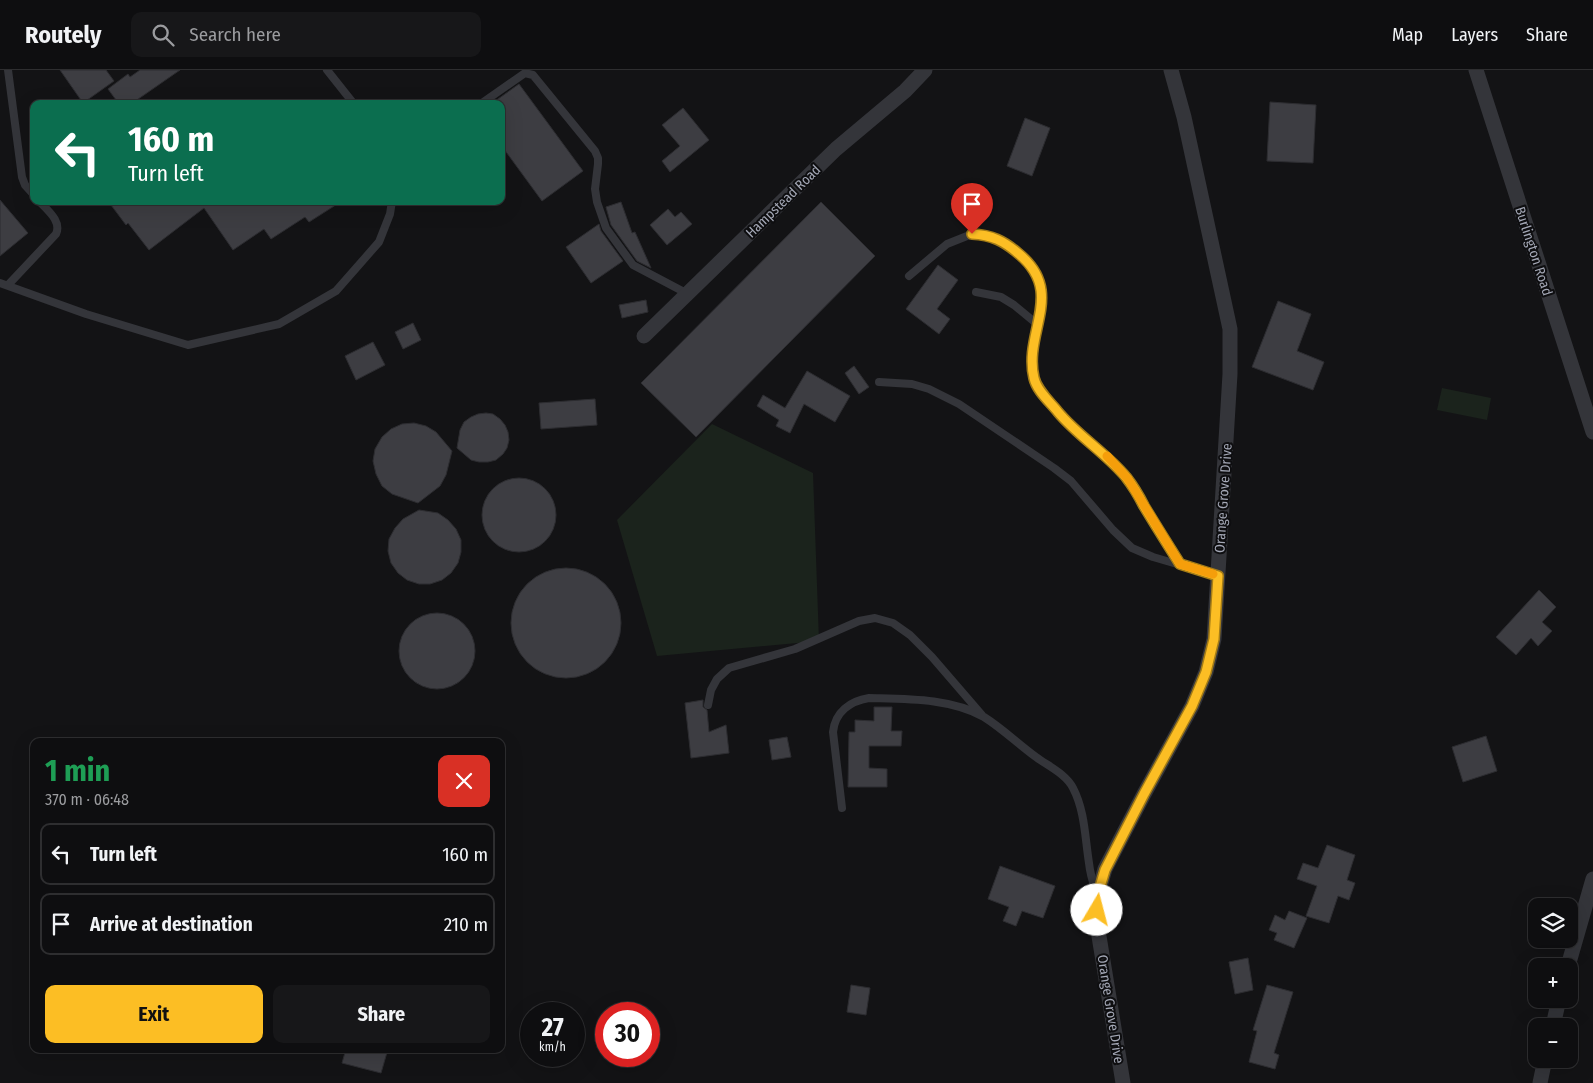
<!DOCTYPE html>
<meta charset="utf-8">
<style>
body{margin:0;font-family:"Fira Sans Condensed",sans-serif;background:#171719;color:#f1f3f6;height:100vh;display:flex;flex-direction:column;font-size:19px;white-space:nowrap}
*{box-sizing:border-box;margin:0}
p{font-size:16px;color:#9b9c9f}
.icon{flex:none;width:28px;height:28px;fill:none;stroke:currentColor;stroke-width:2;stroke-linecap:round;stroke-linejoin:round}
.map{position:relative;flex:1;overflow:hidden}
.sheet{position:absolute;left:30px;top:668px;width:475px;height:315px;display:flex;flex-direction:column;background:#0e0e10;border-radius:10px;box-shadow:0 5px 20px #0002,0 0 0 1px #2e2e30}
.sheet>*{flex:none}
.top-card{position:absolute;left:30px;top:30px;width:475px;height:105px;border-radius:10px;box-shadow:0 5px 20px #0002,0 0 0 1px #2e2e30;background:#0b6e4f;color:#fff;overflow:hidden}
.tools{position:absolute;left:1528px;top:828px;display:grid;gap:10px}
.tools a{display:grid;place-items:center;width:50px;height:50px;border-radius:10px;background:#0e0e10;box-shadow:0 5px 20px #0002,0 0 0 1px #2e2e30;font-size:25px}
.speed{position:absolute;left:520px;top:932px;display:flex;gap:10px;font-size:25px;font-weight:700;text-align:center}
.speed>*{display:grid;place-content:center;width:65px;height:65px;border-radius:50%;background:#0e0e10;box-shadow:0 5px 20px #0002,0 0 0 1px #2e2e30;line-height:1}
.speed small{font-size:12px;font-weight:400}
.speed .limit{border:8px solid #d22;background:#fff;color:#111}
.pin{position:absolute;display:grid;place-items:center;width:42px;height:42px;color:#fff;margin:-51px -21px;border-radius:50% 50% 50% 0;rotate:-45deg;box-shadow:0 0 5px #0007}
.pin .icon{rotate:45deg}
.me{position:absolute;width:55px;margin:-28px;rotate:8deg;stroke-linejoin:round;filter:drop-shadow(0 0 4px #0008)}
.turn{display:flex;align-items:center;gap:18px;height:105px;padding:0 15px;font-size:22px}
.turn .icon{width:65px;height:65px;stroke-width:2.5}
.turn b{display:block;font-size:35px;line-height:42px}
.round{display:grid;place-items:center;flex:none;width:52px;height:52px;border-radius:10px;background:#171719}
.overview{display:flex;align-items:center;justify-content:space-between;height:85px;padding:0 15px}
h1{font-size:30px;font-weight:700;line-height:38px;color:#1e9e55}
.cta{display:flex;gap:10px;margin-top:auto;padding:10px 15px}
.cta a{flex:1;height:58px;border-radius:10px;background:#fcbe24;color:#111;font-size:20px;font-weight:700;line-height:58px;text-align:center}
.cta a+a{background:#171719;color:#f1f3f6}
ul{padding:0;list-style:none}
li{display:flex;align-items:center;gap:15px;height:62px;margin:0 10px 8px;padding:0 5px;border:2px solid #2e2e30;border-radius:10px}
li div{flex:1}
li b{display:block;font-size:19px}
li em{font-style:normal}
header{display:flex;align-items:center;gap:30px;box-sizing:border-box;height:70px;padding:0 25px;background:#0e0e10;border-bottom:1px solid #2e2e30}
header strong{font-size:24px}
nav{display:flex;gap:28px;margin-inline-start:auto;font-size:18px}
.search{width:350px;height:45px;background:#171719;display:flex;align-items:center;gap:12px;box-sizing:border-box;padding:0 18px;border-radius:10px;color:#9b9c9f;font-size:19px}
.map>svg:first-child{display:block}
.green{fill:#1b231c}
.building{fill:#3d3d42;stroke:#2d2d31}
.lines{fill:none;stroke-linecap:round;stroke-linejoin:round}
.service{stroke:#34353a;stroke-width:8}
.minor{stroke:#34353a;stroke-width:15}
.route-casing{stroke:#a47c17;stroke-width:12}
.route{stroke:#fcbe24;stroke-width:9}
.slow{stroke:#f59e0b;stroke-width:9}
.labels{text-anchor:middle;stroke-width:4;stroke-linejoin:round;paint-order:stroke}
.street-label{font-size:14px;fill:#a4a8b6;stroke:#0e0e10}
</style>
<header>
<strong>Routely</strong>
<div class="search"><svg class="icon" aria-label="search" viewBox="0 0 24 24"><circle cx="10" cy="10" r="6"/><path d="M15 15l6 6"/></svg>Search here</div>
<nav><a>Map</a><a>Layers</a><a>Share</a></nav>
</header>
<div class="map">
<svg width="1593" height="1013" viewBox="0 0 1593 1013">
<rect width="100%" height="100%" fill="#131315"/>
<path class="green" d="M 1442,318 L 1491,328 L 1487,350 L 1437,340 Z
M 712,354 L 813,403 L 819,571 L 657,586 L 617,450 Z"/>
<path class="building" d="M 60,0 L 106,0 L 114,11 L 83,33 Z
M 140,0 L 180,0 L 131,34 L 119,34 L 108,19 L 128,4 L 130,7 Z
M 519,14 L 583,101 L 542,131 L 501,75 L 501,34 L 491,34 Z
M 1270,32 L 1316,35 L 1313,93 L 1267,91 Z
M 683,38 L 709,70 L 670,102 L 662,91 L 680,76 L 662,55 Z
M 1025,48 L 1050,58 L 1032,106 L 1007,96 Z
M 0,130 L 28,163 L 0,186 Z
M 108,131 L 342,131 L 309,152 L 305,147 L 271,169 L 264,159 L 233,180 L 204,138 L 149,180 L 128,153 L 126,155 Z
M 621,132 L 632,163 L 635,162 L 651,198 L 637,191 L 611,155 L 606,137 Z
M 821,132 L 875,186 L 696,367 L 641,313 Z
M 668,139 L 675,147 L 681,142 L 692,154 L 667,175 L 650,155 Z
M 599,154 L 601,161 L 623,191 L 591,213 L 566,177 Z
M 938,195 L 958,210 L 937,239 L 950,249 L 939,264 L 906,239 Z
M 646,230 L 648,242 L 622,248 L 619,235 Z
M 1278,231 L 1311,244 L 1297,281 L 1324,292 L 1313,320 L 1252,297 Z
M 413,253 L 421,270 L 403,279 L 395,262 Z
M 373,272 L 385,295 L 356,310 L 345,286 Z
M 854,296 L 869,317 L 859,324 L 845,303 Z
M 807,301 L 850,326 L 835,352 L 804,334 L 790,363 L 776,356 L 779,350 L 757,336 L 763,325 L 785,338 Z
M 595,329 L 597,355 L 541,359 L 539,333 Z
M 486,343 L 493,344 L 500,349 L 505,355 L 508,362 L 509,370 L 507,378 L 503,384 L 496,390 L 488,392 L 479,392 L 471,390 L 457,378 L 460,360 L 464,352 L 471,347 L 478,344 Z
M 414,353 L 426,356 L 436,362 L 452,381 L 446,405 L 440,416 L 418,433 L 392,424 L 382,416 L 376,404 L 373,391 L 375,379 L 382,367 L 391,359 L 402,354 Z
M482 445a37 37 0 1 1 74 0a37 37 0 1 1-74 0Z
M 419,440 L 438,443 L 448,450 L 456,459 L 461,470 L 461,482 L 458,493 L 451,503 L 442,510 L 430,514 L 419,514 L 407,510 L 398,503 L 391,493 L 388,481 L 389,469 L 395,458 L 403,449 Z
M511 553a55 55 0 1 1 110 0a55 55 0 1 1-110 0Z
M 1539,520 L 1556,537 L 1542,552 L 1552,561 L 1538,576 L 1531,568 L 1516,585 L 1496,567 Z
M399 581a38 38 0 1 1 76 0a38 38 0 1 1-76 0Z
M 703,630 L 703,637 L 707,640 L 709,662 L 726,655 L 729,683 L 691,688 L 685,633 Z
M 874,637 L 892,637 L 891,661 L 902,661 L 901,676 L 869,676 L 869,698 L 887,699 L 887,717 L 848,717 L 849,662 L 855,662 L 855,650 L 874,651 Z
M 1486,666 L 1497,701 L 1463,712 L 1452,677 Z
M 787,667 L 791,687 L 772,690 L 769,670 Z
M 1327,775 L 1355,785 L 1347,810 L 1355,813 L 1349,830 L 1338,826 L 1329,853 L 1306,846 L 1317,816 L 1297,809 L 1303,793 L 1318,798 Z
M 1000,796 L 1055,816 L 1043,848 L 1022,841 L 1016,856 L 1003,851 L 1009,837 L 988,829 Z
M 1289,841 L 1307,848 L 1294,878 L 1274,870 L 1277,863 L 1269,860 L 1275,845 L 1285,850 Z
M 1248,888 L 1253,920 L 1235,924 L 1229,892 Z
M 851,915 L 870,918 L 866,945 L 847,942 Z
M 1267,915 L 1293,922 L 1274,983 L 1279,985 L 1275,999 L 1249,992 L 1257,961 L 1253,960 Z
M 346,979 L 388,979 L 381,1003 L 342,993 Z"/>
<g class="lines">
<path class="service" d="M 8,0 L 22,107 L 25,115 L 34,125
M 327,0 L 354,34
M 482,33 L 525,3 L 533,5 L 595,81 L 598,88 L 598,94 L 595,119 L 597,132 L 606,158 L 633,195 L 688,224
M 909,206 L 947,174 L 972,164 L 987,165 L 1009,175 L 1028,191 L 1038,207 L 1043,228 L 1036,263 L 1033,294 L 1034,309 L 1039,319 L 1063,347 L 1110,389 L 1128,409 L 1179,494
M 0,213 L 86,244 L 188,275 L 279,254 L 336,221 L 379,172 L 390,144 L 392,131
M 8,215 L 56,164 C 62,151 47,140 39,131
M 976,222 L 1001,227 L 1014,235 L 1037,254
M 879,312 L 912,314 L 929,319 L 959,334 L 1054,398 L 1071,411 L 1113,460 L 1132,478 L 1153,487 L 1218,506
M 708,635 L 711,620 L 717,609 L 729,598 L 795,579 L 859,551 L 875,548 L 893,553 L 910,565 L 932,587 L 982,645
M 842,738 L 833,662 C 835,642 850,631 869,628 C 906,629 951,628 984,647 C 1003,659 1018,674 1036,687 C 1048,696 1066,704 1073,718 C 1085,741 1085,768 1089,793 C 1090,803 1093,813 1096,822"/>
<path class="minor" d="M 1476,0 L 1593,362
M 644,266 L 836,79 L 905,21 L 925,0
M 1568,896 L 1593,809
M 1553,956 L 1559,929
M 1123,1013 L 1097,854 L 1097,827 L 1105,799 L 1144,724 L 1192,636 L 1206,602 L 1214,569 L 1230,304 L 1230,259 L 1184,47 L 1171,0
M 1540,1013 L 1545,989"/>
</g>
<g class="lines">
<g class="route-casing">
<path id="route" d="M 972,164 C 992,165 1004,171 1019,184 C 1066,223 1023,262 1034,308 C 1037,321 1050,332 1058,342 C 1078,366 1106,383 1126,407 C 1133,416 1139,426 1144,436 C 1156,456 1168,475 1180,494 L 1218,506 L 1214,569 L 1206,602 L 1192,636 L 1144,724 L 1105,800 L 1097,827 L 1097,840"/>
</g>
<use href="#route" class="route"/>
<path class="slow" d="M 1107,386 L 1128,409 L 1180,494 L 1213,504"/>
</g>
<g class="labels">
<g class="street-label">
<text transform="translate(783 131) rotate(-44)" y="5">Hampstead Road</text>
<text transform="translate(1534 181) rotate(72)" y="5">Burlington Road</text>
<text transform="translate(1223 428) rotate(-86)" y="5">Orange Grove Drive</text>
<text transform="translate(1111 939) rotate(81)" y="5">Orange Grove Drive</text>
</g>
</g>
</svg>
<div class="tools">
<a><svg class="icon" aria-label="layers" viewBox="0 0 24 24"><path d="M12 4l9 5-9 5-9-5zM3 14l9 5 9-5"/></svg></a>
<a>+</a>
<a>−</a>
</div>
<div class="speed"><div>27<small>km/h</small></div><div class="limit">30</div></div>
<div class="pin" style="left:972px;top:164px;background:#d93025"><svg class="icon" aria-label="arrive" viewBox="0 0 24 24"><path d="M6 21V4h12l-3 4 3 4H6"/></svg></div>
<svg class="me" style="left:1097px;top:840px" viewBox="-20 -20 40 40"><circle r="19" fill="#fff"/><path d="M0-13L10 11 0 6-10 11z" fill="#fcbe24"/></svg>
<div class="top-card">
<div class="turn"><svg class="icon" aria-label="left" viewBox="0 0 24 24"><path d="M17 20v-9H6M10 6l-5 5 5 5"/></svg><div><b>160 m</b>Turn left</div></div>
</div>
<section class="sheet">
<div class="overview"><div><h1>1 min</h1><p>370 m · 06:48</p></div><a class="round" style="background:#d93025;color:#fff"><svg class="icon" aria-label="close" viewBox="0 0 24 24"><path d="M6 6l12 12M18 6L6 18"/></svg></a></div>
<ul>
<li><svg class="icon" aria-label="left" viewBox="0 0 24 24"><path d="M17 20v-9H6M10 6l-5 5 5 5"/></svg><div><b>Turn left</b></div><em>160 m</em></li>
<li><svg class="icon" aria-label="arrive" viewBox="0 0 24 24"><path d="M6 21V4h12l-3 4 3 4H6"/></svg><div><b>Arrive at destination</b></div><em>210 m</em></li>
</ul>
<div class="cta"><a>Exit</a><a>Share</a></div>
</section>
</div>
